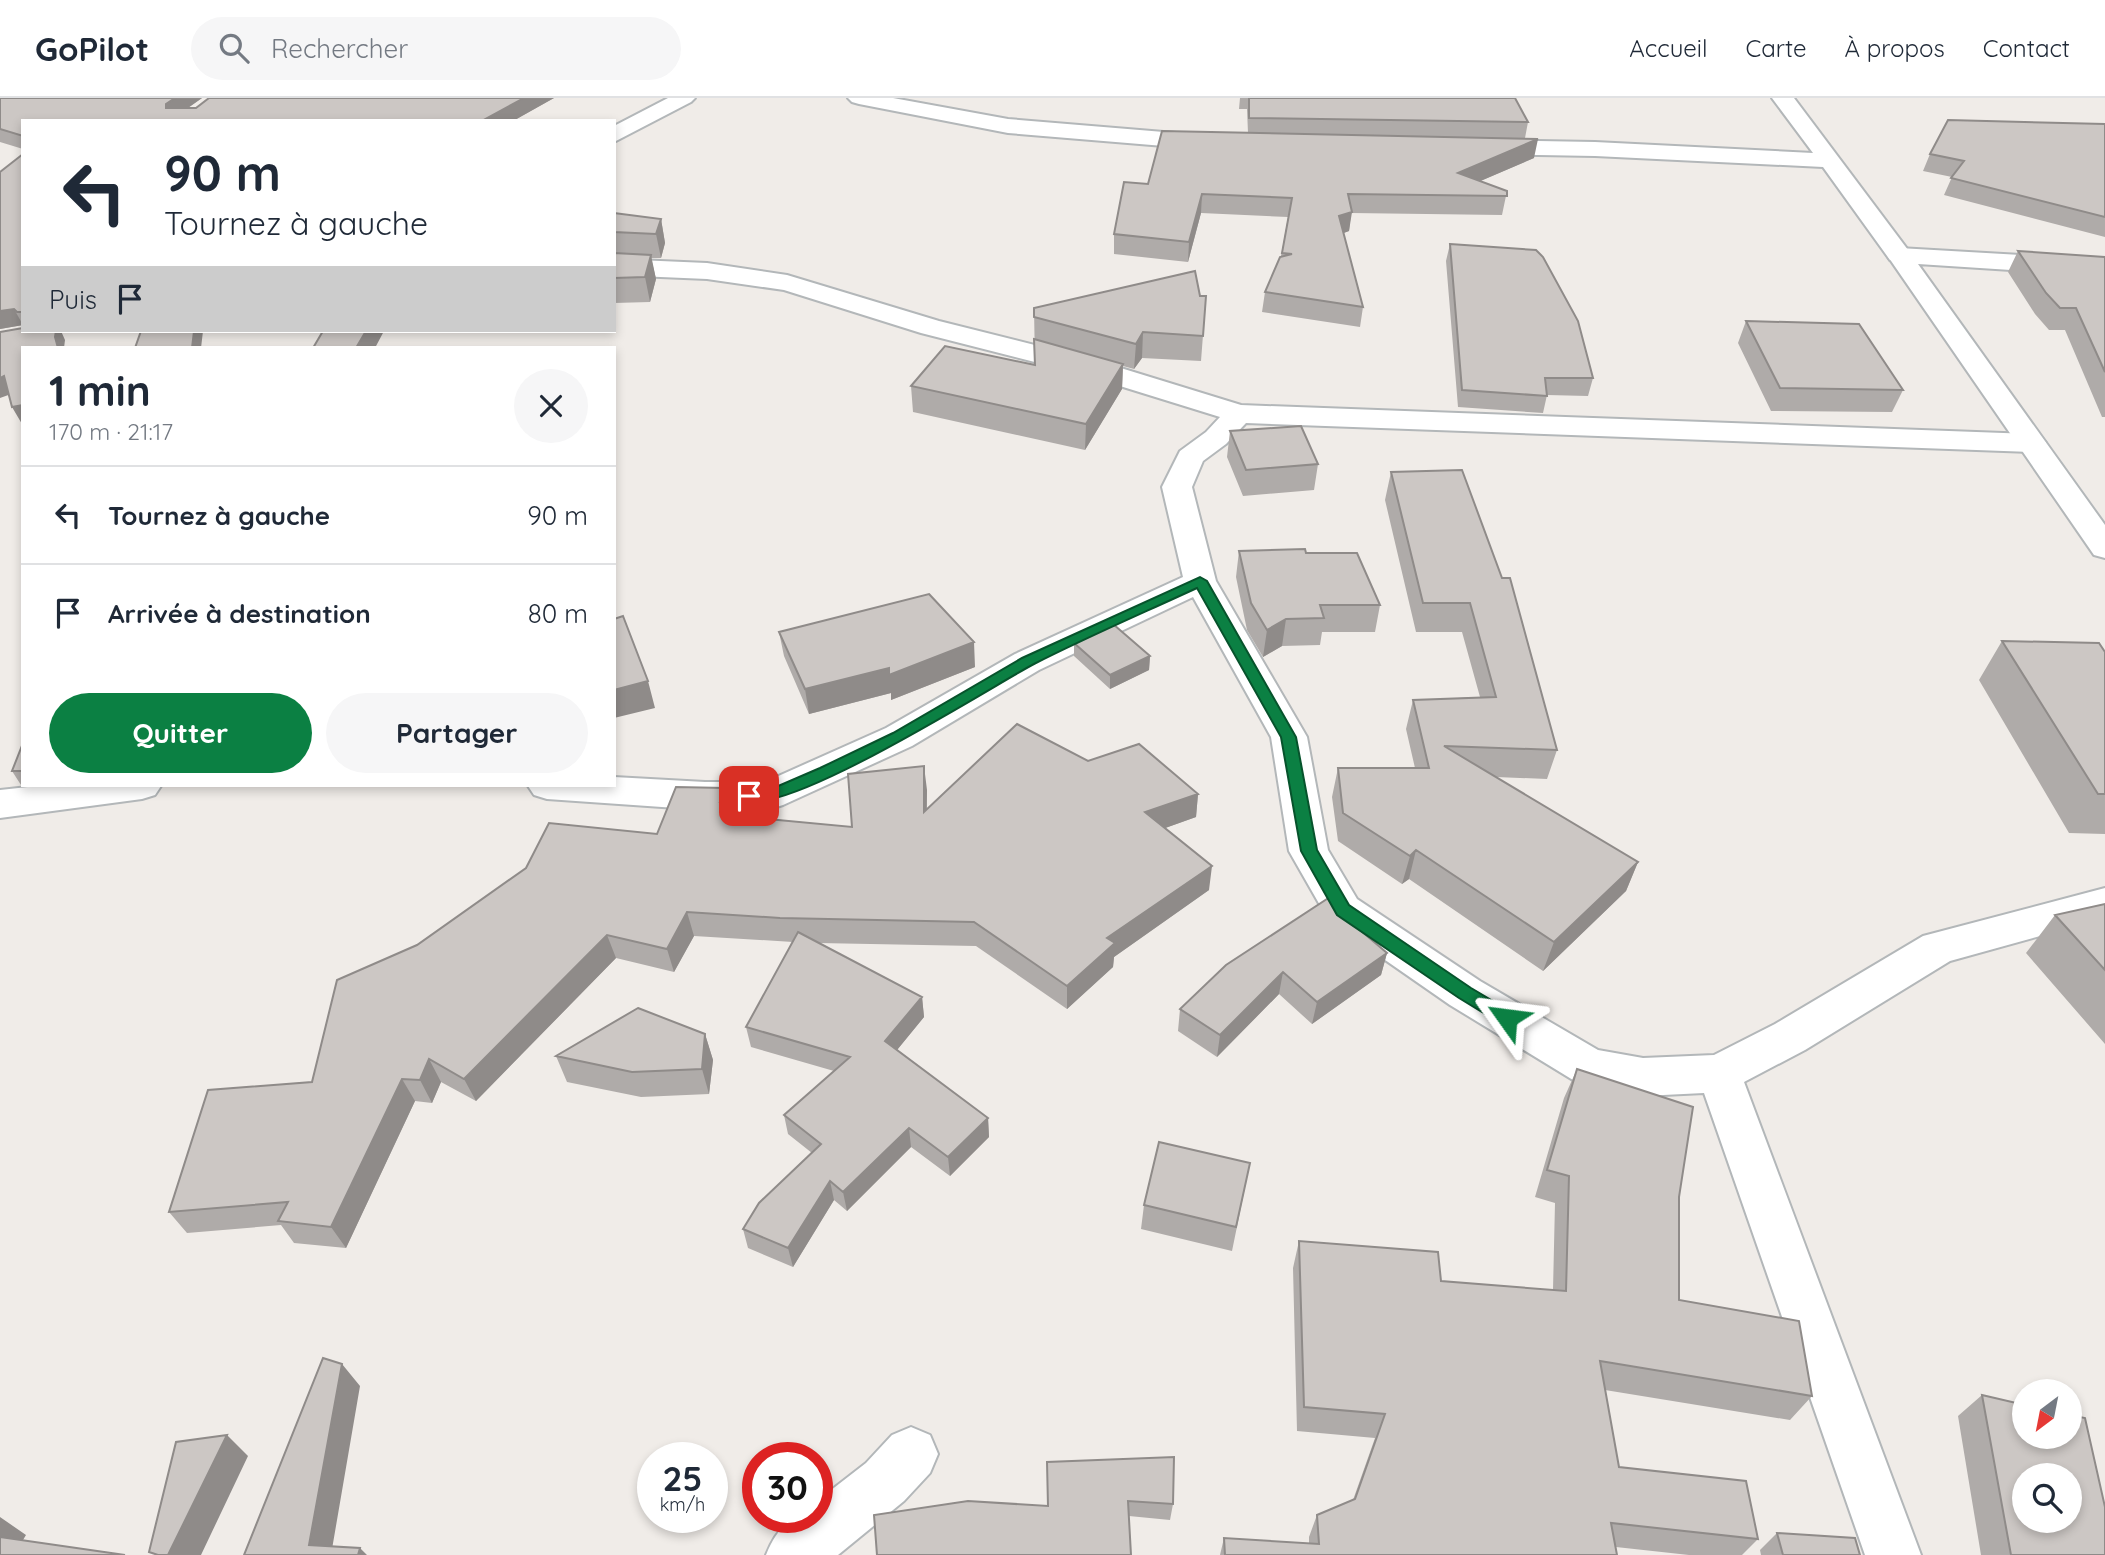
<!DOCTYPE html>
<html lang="fr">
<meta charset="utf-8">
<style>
body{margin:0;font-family:Quicksand,sans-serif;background:#f6f6f7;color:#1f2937;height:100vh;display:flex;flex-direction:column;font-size:26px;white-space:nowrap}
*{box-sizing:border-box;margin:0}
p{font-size:23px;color:#747a83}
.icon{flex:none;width:38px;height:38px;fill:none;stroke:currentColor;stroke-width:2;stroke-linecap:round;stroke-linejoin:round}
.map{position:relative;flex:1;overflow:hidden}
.side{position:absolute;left:21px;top:248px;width:595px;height:441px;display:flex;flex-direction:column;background:#fff;border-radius:0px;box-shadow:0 4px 10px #0003}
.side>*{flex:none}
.guide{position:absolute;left:21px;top:21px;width:595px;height:214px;border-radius:0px;box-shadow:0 4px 10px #0003;background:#fff;color:#1f2937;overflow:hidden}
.needle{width:46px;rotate:212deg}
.controls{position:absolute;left:2012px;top:1281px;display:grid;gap:14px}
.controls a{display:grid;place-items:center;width:70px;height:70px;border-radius:50%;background:#fff;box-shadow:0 4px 10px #0003;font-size:35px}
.speed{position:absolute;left:637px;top:1344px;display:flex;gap:14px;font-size:35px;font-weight:700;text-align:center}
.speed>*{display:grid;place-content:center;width:91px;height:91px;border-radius:50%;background:#fff;box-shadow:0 4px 10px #0003;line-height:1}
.speed small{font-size:18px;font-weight:400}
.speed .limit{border:10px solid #d22;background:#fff;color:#111}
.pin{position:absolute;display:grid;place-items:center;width:60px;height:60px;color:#fff;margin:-30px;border-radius:14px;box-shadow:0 4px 10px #0006}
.me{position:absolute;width:77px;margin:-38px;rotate:301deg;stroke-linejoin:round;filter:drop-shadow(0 0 5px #0008)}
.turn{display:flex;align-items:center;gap:24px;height:147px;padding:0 28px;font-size:32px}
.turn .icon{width:91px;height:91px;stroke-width:2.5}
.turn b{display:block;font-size:49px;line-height:60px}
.then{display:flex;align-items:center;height:66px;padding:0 28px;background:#0003;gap:14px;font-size:26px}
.round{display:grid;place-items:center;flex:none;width:74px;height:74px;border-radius:37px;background:#f6f6f7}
.head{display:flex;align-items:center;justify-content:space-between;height:119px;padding:0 28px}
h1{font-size:42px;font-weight:800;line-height:52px}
.button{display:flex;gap:14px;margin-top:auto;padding:14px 28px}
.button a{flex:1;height:80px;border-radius:42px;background:#0b8043;color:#fff;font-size:28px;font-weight:800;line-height:80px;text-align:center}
.button a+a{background:#f6f6f7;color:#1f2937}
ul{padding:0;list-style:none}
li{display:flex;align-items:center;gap:21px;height:98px;padding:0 28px;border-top:2px solid #e0e1e3}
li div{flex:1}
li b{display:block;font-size:26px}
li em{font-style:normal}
header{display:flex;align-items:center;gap:42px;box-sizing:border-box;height:98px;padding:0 35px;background:#fff;border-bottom:2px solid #e0e1e3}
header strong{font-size:33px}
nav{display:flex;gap:38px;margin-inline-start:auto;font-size:24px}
.search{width:490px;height:63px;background:#f6f6f7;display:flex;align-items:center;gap:18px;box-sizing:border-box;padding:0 24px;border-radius:38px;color:#747a83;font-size:26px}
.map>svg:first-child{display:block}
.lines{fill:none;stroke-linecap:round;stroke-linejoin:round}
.minor-casing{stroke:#b3b7b9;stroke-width:4}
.tertiary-casing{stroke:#b3b7b9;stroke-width:4}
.minor{fill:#fff;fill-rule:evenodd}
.tertiary{fill:#fff;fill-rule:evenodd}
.wall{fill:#afaba9}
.shaded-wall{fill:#8f8b89}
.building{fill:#ccc7c4;stroke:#8f8b89;stroke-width:2;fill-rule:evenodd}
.route{fill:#0b8043;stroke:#07532c;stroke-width:2}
</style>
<header>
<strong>GoPilot</strong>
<div class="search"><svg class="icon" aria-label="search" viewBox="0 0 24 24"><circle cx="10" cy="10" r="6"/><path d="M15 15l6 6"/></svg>Rechercher</div>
<nav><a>Accueil</a><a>Carte</a><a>À propos</a><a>Contact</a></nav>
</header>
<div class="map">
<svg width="2105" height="1457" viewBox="0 0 2105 1457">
<rect width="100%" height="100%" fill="#f0ece8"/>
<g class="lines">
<g class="minor-casing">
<path id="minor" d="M 668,0 L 695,0 L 691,4 L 614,44 L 614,28 Z
M 848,0 L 893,0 L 1008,21 L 1212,38 L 1220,40 L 1223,45 L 1220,50 L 1212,52 L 1008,35 L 859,6 L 852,4 Z
M 1772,0 L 1794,0 L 1908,152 L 1911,157 L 1908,162 L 1899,164 L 1890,162 L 1823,69 L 1595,58 L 1485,56 L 1477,54 L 1474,49 L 1477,44 L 1485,42 L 1595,44 L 1813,55 Z
M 614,161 L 707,165 L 787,177 L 939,223 L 1098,263 L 1241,307 L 2031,336 L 2041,339 L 2046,345 L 2041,351 L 2031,354 L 1246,325 L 1226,346 L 1203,363 L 1192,389 L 1216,483 L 1307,639 L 1328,752 L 1357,801 L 1480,883 L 1598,952 L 1643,960 L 1714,957 L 1775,926 L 1923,838 L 2105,790 L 2105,820 L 1950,863 L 1805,952 L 1744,984 L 1921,1457 L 1865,1457 L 1704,995 L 1643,998 L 1573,982 L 1450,907 L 1329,823 L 1289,753 L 1271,639 L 1193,499 L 1039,572 L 912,648 L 783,707 L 770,711 L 705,712 L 547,701 L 534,697 L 528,688 L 614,688 L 614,679 L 705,684 L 765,684 L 886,630 L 1015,556 L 1183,479 L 1162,389 L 1180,353 L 1206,334 L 1220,319 L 1078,275 L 921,235 L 784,192 L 707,181 L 614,177 Z
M 37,688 L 161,688 L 155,697 L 142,701 L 0,720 L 0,692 Z
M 911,1329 L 930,1337 L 938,1356 L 930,1375 L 904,1403 L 838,1457 L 766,1457 C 777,1430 788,1419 817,1419 L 817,1403 L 866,1365 L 892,1337 Z"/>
</g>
<g class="tertiary-casing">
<path id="tertiary" d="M 1899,150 L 2105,162 L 2105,178 L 1918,166 L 2105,427 L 2105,460 L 2094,457 L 1887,157 L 1890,152 Z"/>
</g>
<use href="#minor" class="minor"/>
<use href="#tertiary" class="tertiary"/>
</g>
<path class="wall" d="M 0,0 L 202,0 L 188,10 L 196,10 L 209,0 L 554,0 L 513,23 L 23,23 L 23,51 L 0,44 Z
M 1240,0 L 1515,0 L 1528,24 L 1525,40 L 1534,60 L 1480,83 L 1507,93 L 1502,117 L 1351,115 L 1349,133 L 1343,135 L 1363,209 L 1360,229 L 1262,214 L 1265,194 L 1281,158 L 1288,119 L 1201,115 L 1188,164 L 1114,156 L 1114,136 L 1248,35 L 1247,11 L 1239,11 Z
M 2105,26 L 2105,139 L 1944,97 L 1952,79 L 1923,73 L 1930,56 Z
M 23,56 L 23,227 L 0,231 Z
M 614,115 L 661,121 L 665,145 L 661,160 L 651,160 L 656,181 L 650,204 L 614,205 Z
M 1450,146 L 1593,280 L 1588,298 L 1547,297 L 1543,315 L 1458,309 L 1446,163 Z
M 2018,153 L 2105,159 L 2105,319 L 2102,319 L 2065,232 L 2049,232 L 2035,216 L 2008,174 Z
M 1200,198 L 1206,198 L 1201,263 L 1142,260 L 1134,271 L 1123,268 L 1122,291 L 1085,352 L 913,314 L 911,288 L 1035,267 L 1034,210 Z
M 1746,223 L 1903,292 L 1892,314 L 1771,313 L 1738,245 Z
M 1230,333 L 1318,366 L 1314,392 L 1243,398 L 1227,359 Z
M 1462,372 L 1557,652 L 1547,681 L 1496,679 L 1638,764 L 1626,793 L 1543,873 L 1409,781 L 1402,786 L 1338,743 L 1332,699 L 1338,670 L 1415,670 L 1406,631 L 1413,602 L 1480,599 L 1462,534 L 1416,534 L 1385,402 L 1391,374 Z
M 1239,453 L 1306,455 L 1380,507 L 1375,534 L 1322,534 L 1320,547 L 1282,548 L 1263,559 L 1247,532 L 1236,479 Z
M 779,534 L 975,569 L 891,602 L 891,595 L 809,616 L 784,558 Z
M 2002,543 L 2105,554 L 2105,736 L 2069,735 L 1979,582 Z
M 1074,545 L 1150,558 L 1149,572 L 1110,591 L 1074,558 Z
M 23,645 L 23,687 L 21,687 L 12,673 Z
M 1088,663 L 1198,696 L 1196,719 L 1165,730 L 1209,792 L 1114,859 L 1113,869 L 1067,911 L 976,848 L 818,845 L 922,899 L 924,919 L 897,952 L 988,1020 L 989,1039 L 950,1078 L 911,1049 L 847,1113 L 834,1102 L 793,1169 L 748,1150 L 743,1131 L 812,1055 L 788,1036 L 784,1017 L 834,973 L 751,949 L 746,929 L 793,844 L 694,838 L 674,874 L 616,860 L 476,1003 L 441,984 L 432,1005 L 415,1003 L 346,1150 L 294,1145 L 281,1127 L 187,1135 L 169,1114 L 312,984 L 417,847 L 657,736 L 728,704 L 749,704 L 752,719 L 852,729 L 927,692 L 927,711 Z
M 2105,806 L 2105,946 L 2026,855 L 2055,817 Z
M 1344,812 L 1342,817 L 1387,855 L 1381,877 L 1312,926 L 1279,896 L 1217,959 L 1178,933 L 1180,911 Z
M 705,936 L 713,962 L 709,996 L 641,999 L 567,984 L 556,958 Z
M 1577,971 L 1679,1099 L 1679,1202 L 1812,1298 L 1790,1322 L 1605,1292 L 1619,1369 L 1758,1441 L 1742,1457 L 1689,1457 L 1616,1449 L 1617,1457 L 1220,1457 L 1224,1440 L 1309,1446 L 1309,1439 L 1317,1417 L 1353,1402 L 1375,1340 L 1297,1333 L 1293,1170 L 1299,1143 L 1441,1183 L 1553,1192 L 1555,1105 L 1535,1099 L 1564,1000 Z
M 1250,1065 L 1232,1153 L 1141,1131 L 1144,1107 Z
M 1982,1297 L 2105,1457 L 1981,1457 L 1958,1318 Z
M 1047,1364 L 1173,1406 L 1170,1422 L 1129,1418 L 1048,1408 Z
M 1777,1435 L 1860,1457 L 1761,1457 L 1760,1452 Z"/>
<path class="shaded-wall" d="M 175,0 L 202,0 L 172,21 L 166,10 L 166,6 Z
M 524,0 L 554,0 L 513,23 L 482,23 Z
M 1538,41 L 1534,60 L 1455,94 L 1458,75 Z
M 1202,96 L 1201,115 L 1188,164 L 1189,144 Z
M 1352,114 L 1349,133 L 1336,138 L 1339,118 Z
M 661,121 L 665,145 L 661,160 L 656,136 Z
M 651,157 L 656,181 L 650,204 L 645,179 Z
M 14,211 L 23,227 L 0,231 L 0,213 Z
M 56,233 L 61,233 L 65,242 L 64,250 L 58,250 L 55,239 Z
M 194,233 L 203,233 L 201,250 L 192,250 Z
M 366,233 L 384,233 L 375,250 L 356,250 Z
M 1143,234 L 1142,260 L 1134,271 L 1136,246 Z
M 1123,266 L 1122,291 L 1085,352 L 1086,326 Z
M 4,278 L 14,295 L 0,300 L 0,280 Z
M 23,307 L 23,326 L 22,326 L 12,309 Z
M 1286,521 L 1282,548 L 1263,559 L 1267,532 Z
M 974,544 L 975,569 L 891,602 L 891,595 L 809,616 L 805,591 Z
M 1150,558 L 1149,572 L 1110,591 L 1110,577 Z
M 648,583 L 655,610 L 614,620 L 614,592 Z
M 924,668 L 927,692 L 926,737 L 924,714 Z
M 725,690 L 730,714 L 720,704 Z
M 1198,696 L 1196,719 L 1143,738 L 1145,714 Z
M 749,704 L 754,728 L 746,719 Z
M 1416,752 L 1409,781 L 1402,786 L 1410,758 Z
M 1638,764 L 1626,793 L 1543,873 L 1554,844 Z
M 1212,768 L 1209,792 L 1114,859 L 1113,869 L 1067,911 L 1067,888 L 1107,840 Z
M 687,814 L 694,838 L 674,874 L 667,851 Z
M 607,837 L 616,860 L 476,1003 L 464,981 Z
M 1387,855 L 1381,877 L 1312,926 L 1317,904 Z
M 1283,874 L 1279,896 L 1217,959 L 1220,937 Z
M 922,899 L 924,919 L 888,963 L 885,943 Z
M 705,936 L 713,962 L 709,996 L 702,971 Z
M 429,961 L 441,984 L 432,1005 L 420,982 Z
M 402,981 L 415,1003 L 346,1150 L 331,1129 Z
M 988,1020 L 989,1039 L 950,1078 L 948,1059 Z
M 909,1030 L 911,1049 L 847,1113 L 843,1094 Z
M 830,1083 L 834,1102 L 793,1169 L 788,1150 Z
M 342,1266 L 360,1288 L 331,1457 L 309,1447 Z
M 227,1337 L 248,1358 L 201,1457 L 168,1457 Z
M 0,1419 L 26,1437 L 14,1457 L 0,1454 Z
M 360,1450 L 367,1457 L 358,1457 Z"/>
<path class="building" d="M 0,0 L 175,0 L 166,6 L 166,10 L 196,10 L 209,0 L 524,0 L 482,23 L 23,23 L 23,38 L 0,31 Z
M 1249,0 L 1515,0 L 1528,24 L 1249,20 Z
M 1948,22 L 2105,26 L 2105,119 L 1951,80 L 1964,63 L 1930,56 Z
M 1162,33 L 1538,41 L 1458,75 L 1507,93 L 1507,98 L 1348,96 L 1352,114 L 1339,118 L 1363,209 L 1265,194 L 1280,159 L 1292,156 L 1282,155 L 1292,100 L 1202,96 L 1189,144 L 1114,136 L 1124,84 L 1148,86 Z
M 23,56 L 23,214 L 17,214 L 14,211 L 0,213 L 0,74 Z
M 614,115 L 661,121 L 656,136 L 614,134 Z
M 1450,146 L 1536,152 L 1543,159 L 1578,223 L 1593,280 L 1545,280 L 1547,298 L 1462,292 Z
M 2018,153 L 2105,159 L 2105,274 L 2076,210 L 2060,210 L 2046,195 Z
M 614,155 L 651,157 L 645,179 L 614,180 Z
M 1195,173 L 1200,198 L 1206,198 L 1203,238 L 1143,234 L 1136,246 L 1034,219 L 1034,210 Z
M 1746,223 L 1859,226 L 1903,292 L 1780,290 Z
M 23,230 L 23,233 L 56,233 L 55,239 L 58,250 L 23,250 L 23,307 L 12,309 L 4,278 L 0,280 L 0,234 Z
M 141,233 L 194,233 L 192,250 L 135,250 Z
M 323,233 L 366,233 L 356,250 L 313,250 Z
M 1034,241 L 1123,266 L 1086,326 L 911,288 L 945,248 L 1035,267 Z
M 1301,328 L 1318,366 L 1246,372 L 1230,333 Z
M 1462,372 L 1502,480 L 1510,480 L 1557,652 L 1444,648 L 1638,764 L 1554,844 L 1416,752 L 1410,758 L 1343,715 L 1338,670 L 1429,670 L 1413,602 L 1496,599 L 1470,505 L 1423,505 L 1391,374 Z
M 1305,451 L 1306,455 L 1357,455 L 1380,507 L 1320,507 L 1324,520 L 1286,521 L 1267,532 L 1251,505 L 1239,453 Z
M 929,496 L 974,544 L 889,577 L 889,570 L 805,591 L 779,534 Z
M 623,518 L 648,583 L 614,592 L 614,521 Z
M 1113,526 L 1150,558 L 1110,577 L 1074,545 Z
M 2002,543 L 2099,545 L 2105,554 L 2105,696 L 2098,696 Z
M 1017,626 L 1088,663 L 1139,646 L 1198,696 L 1145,714 L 1212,768 L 1107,840 L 1115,845 L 1067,888 L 974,824 L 780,820 L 687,814 L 667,851 L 607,837 L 464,981 L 429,961 L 420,982 L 402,981 L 331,1129 L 278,1123 L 288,1104 L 169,1114 L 208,992 L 312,984 L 337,882 L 417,847 L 526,770 L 549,725 L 657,736 L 676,689 L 725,690 L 720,704 L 749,704 L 746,719 L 852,729 L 848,676 L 924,668 L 924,714 Z
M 23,645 L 23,673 L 12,673 Z
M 1330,799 L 1344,812 L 1340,815 L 1387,855 L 1317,904 L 1283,874 L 1220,937 L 1180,911 L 1226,867 Z
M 2105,806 L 2105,872 L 2055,817 Z
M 798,834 L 922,899 L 885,943 L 988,1020 L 948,1059 L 909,1030 L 843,1094 L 830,1083 L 788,1150 L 743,1131 L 759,1105 L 821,1046 L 784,1017 L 850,959 L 746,929 Z
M 638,910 L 705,936 L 702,971 L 632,974 L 556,958 Z
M 1577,971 L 1693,1009 L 1679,1099 L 1679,1202 L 1799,1223 L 1812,1298 L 1600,1263 L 1619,1369 L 1746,1383 L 1758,1441 L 1611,1425 L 1617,1457 L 1225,1457 L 1224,1440 L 1319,1446 L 1317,1417 L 1355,1401 L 1385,1316 L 1304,1309 L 1299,1143 L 1438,1154 L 1441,1183 L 1566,1193 L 1569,1078 L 1547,1072 Z
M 1159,1044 L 1250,1065 L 1236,1129 L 1144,1107 Z
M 323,1260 L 342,1266 L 309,1447 L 360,1450 L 358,1457 L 244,1457 Z
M 1982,1297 L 2025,1307 L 2025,1339 L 2070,1339 L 2070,1317 L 2085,1320 L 2105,1409 L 2105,1457 L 2011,1457 ZM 2025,1377 L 2070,1377 L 2070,1423 L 2025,1423 Z
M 227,1337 L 168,1457 L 158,1457 L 149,1454 L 176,1344 Z
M 1174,1359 L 1173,1406 L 1128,1403 L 1131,1457 L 877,1457 L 874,1417 L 968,1403 L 1048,1408 L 1047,1364 Z
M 1777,1435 L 1855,1440 L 1860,1457 L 1783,1457 Z
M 0,1439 L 125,1457 L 0,1457 Z"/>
<path class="route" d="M 1200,479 L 1207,483 L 1296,639 L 1317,752 L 1349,807 L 1471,890 L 1513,915 L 1515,920 L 1513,925 L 1507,927 L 1500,925 L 1459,900 L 1337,817 L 1301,753 L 1281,639 L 1197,490 C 1143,515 1087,539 1034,566 C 997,585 766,733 741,698 L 749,692 L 769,692 L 820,670 L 893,635 L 1022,560 Z"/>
</svg>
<div class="controls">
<a><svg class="needle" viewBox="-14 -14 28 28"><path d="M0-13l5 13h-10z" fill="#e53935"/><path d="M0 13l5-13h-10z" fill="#747a83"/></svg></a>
<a><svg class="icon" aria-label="search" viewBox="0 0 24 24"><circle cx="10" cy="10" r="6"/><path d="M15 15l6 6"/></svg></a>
</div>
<div class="speed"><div>25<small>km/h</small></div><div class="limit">30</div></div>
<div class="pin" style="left:749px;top:698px;background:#d93025"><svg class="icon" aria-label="arrive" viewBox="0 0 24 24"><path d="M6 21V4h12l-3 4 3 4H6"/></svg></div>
<svg class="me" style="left:1507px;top:920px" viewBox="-20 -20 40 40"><path d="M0-17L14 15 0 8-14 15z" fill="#0b8043" stroke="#fff" stroke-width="4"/></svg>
<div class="guide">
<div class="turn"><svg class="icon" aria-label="left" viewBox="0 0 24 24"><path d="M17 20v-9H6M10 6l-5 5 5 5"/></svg><div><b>90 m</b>Tournez à gauche</div></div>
<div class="then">Puis<svg class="icon" aria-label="arrive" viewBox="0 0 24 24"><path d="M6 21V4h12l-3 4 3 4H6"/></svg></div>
</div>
<section class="side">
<div class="head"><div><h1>1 min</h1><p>170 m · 21:17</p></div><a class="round"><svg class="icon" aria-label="close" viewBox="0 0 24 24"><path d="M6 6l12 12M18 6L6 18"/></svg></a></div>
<ul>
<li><svg class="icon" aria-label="left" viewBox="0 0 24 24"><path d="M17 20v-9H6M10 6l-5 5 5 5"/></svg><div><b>Tournez à gauche</b></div><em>90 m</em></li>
<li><svg class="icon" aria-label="arrive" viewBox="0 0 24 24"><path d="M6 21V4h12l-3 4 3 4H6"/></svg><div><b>Arrivée à destination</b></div><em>80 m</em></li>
</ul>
<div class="button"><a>Quitter</a><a>Partager</a></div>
</section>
</div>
